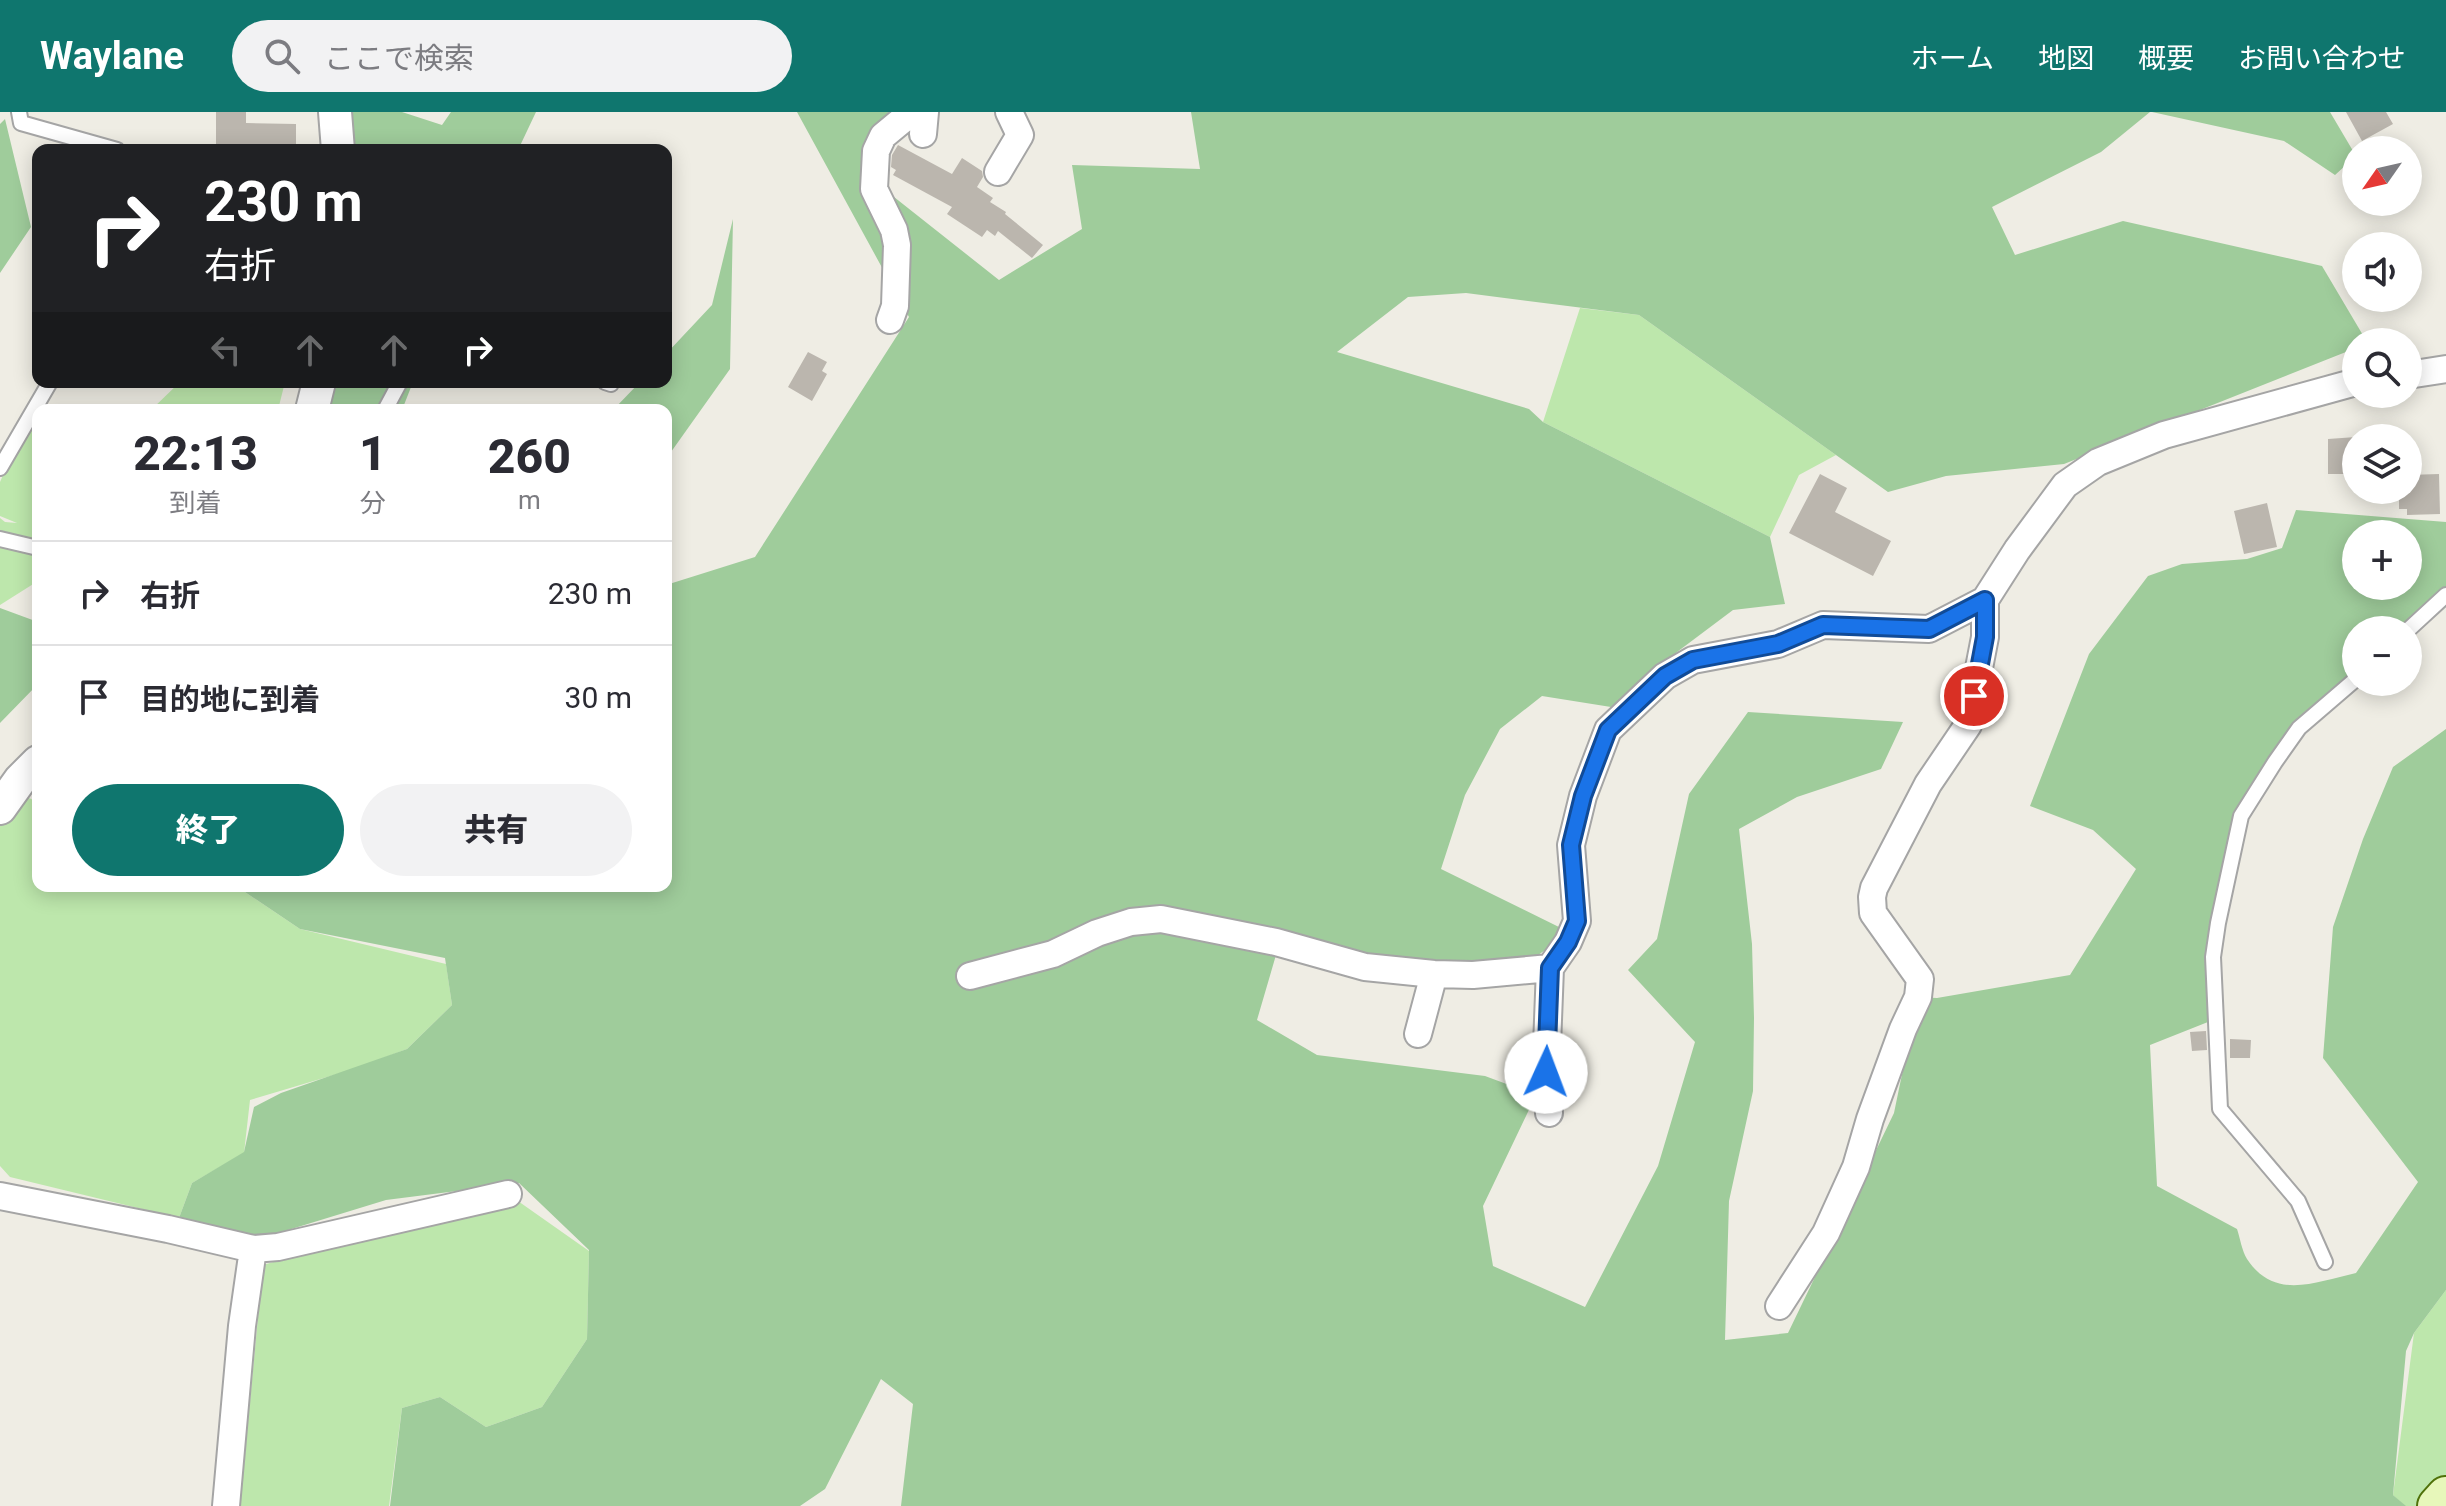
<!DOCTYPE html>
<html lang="ja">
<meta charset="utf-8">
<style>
body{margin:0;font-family:Roboto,"Noto Sans JP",sans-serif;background:#f2f2f3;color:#2b2b33;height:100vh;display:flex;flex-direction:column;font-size:30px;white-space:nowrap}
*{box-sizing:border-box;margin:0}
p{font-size:26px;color:#7c7c81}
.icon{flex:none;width:44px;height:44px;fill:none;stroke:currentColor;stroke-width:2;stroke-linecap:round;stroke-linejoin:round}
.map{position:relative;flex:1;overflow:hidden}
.drawer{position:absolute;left:32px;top:292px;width:640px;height:488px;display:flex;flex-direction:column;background:#fff;border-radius:16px;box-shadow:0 4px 20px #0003}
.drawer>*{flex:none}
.banner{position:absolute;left:32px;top:32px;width:640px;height:244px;border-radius:16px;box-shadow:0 4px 20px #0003;background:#202124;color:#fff;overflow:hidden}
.needle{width:52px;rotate:236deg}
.fabs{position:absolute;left:2342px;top:24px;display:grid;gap:16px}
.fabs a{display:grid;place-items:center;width:80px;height:80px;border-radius:50%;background:#fff;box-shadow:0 4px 20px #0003;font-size:40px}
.pin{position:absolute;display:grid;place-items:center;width:68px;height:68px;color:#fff;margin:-34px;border:4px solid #fff;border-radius:50%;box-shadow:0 2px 8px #0007}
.me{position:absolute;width:88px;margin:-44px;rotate:2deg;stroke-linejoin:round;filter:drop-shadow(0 0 6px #0008)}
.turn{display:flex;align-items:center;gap:28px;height:168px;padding:0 40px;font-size:36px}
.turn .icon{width:104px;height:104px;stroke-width:2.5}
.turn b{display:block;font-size:56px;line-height:68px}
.lanes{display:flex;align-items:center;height:76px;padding:0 40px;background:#0003;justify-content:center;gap:40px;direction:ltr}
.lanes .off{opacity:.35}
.eta{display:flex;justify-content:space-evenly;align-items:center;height:136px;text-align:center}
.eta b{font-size:48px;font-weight:800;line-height:56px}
.action{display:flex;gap:16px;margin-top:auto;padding:16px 40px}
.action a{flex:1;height:92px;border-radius:48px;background:#0f766e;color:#fff;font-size:32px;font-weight:800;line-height:92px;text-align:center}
.action a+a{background:#f2f2f3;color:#2b2b33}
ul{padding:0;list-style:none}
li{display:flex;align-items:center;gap:24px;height:104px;padding:0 40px;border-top:2px solid #e1e1e2}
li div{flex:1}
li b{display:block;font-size:30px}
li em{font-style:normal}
header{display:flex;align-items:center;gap:48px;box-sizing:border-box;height:112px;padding:0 40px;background:#0f766e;color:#fff}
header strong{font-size:38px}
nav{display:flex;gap:44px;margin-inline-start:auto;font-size:28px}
.search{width:560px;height:72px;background:#f2f2f3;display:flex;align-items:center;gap:20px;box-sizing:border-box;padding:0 28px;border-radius:44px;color:#7c7c81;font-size:30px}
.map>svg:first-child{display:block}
.grass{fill:#bde7ac}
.forest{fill:#9fcc9b;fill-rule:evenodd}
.building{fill:#bbb6ae}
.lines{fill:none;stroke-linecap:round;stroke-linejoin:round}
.service-casing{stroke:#a5a5a5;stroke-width:18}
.minor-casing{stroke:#a5a5a5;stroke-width:30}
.tertiary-casing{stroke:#a5a5a5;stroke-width:36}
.secondary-casing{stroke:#4f7109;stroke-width:42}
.service{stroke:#fff;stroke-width:14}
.minor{stroke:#fff;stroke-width:26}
.tertiary{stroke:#fff;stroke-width:32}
.secondary{stroke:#e7f7ba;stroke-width:38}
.route-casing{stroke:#114b97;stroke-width:20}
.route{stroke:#1a73e8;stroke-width:14}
</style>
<header>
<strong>Waylane</strong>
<div class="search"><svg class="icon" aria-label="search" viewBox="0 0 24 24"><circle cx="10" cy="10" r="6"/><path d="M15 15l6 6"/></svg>ここで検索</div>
<nav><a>ホーム</a><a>地図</a><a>概要</a><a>お問い合わせ</a></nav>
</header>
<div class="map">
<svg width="2446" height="1394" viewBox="0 0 2446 1394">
<rect width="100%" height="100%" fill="#efede4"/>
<path class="grass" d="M 1580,196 L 1639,203 L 1836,343 L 1799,363 L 1770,425 L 1543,310 Z
M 180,270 L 285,270 L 278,298 L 151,298 Z
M 38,307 L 38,469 L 0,493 L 0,406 L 5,410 L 17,411 L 0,404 L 0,370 L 26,310 Z
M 22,683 L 38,690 L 38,774 L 236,774 L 300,817 L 446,852 L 452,893 L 407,937 L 354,957 L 250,988 L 244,1041 L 192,1071 L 179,1106 L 10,1065 L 0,1054 L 0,713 L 16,687 Z
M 508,1082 L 589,1139 L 587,1227 L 542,1295 L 486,1315 L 440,1285 L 402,1296 L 389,1394 L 240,1394 L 263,1153 Z
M 2446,1178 L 2446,1394 L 2405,1394 L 2393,1383 L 2414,1221 Z"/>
<path class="forest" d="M 349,0 L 402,0 L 442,13 L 451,0 L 536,0 L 518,38 L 353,38 Z
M 797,0 L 903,0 L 870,66 L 999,168 L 1082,117 L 1072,53 L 1200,57 L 1191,0 L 2150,0 L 2101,40 L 1992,95 L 2015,143 L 2123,109 L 2322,154 L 2367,230 L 2356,230 L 2356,236 L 2064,352 L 1946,364 L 1888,380 L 1639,203 L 1466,181 L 1408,185 L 1337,240 L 1529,297 L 1543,310 L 1770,425 L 1785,492 L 1733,498 L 1677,540 L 1611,595 L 1542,584 L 1500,617 L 1465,683 L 1441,757 L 1563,817 L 1558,829 L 1531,848 L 1447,850 L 1276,843 L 1257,908 L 1317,943 L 1485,964 L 1536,983 L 1483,1094 L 1493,1154 L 1585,1195 L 1658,1054 L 1695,930 L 1628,858 L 1657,827 L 1689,682 L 1748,600 L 1903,610 L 1881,657 L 1797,685 L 1739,717 L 1752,832 L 1754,906 L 1753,979 L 1729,1089 L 1725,1228 L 1788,1221 L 1894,1001 L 1918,885 L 1937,886 L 2070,863 L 2136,757 L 2093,718 L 2030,694 L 2089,542 L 2148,464 L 2182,452 L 2247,447 L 2282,436 L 2296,398 L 2446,410 L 2446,475 L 2399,518 L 2356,518 L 2356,557 L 2299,616 L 2253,685 L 2215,833 L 2213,908 L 2150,933 L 2157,1074 L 2237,1117 C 2240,1126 2242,1139 2247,1147 C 2275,1189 2315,1170 2356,1161 L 2418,1070 L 2323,946 L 2333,815 L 2363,727 L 2393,655 L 2446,617 L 2446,1178 L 2414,1221 L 2406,1239 L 2393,1383 L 2406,1394 L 901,1394 L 913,1292 L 881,1267 L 825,1377 L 800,1394 L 390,1394 L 402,1296 L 440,1285 L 486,1315 L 542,1295 L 587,1227 L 589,1138 L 519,1071 L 386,1088 L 262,1126 L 179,1106 L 192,1071 L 244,1040 L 254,995 L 281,981 L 407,937 L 452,893 L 445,846 L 300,817 L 236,774 L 666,774 L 666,473 L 755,445 L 909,205 ZM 2356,422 L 2408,422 L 2408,474 L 2356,474 Z
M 2152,0 L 2330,0 L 2356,44 L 2335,63 L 2284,29 Z
M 5,7 L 31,115 L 0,161 L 0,12 Z
M 733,107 L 730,257 L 666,347 L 666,298 L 613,298 L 640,270 L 666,270 L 666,242 L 712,193 Z
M 336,270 L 413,270 L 402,298 L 326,298 Z
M 0,496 L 38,510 L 38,572 L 0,611 Z"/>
<path class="building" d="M 216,0 L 246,0 L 246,11 L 296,12 L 296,38 L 216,38 Z
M 2346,0 L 2386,0 L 2393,12 L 2362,29 Z
M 898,33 L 952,62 L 962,46 L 982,59 L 983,65 L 977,75 L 993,86 L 990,90 L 1006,100 L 1005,102 L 1043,133 L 1032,146 L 998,119 L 995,124 L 987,118 L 982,125 L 947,102 L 952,95 L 893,63 L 896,58 L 891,55 L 892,43 Z
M 808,240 L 827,250 L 822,259 L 827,262 L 812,289 L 788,275 Z
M 2356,325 L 2356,362 L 2328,362 L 2328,327 Z
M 1820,362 L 1847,376 L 1835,400 L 1891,429 L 1873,464 L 1789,421 Z
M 2439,362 L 2440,402 L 2407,403 L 2407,397 L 2399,397 L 2399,378 L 2408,378 L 2408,363 Z
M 2267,391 L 2277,435 L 2244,442 L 2234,399 Z
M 2206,919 L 2207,938 L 2192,939 L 2190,920 Z
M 2230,927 L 2251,928 L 2250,946 L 2230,946 Z"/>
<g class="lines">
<g class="service-casing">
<path id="service" d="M 19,0 L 21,11 L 117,38
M 605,270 L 611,272
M 385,298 L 400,270
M 0,356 L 50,270
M 0,427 L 38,436
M 2408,518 L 2446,483
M 2325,1150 L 2298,1089 L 2220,997 L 2213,845 L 2218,811 L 2241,704 L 2275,650 L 2299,616 L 2356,567"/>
</g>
<g class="minor-casing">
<path id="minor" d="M 923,22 L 925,0
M 998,60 L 1020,23 L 1009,0
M 890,208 L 895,194 L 897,133 L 894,118 L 874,77 L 876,39 L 883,24 L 912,0
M 2408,263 L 2446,257
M 970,864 L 1053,842 L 1097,821 L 1131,810 L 1161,807 L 1276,830 L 1365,855 L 1434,862 L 1473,863 L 1550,856 L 1568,830 L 1577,809 L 1571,733 L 1583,684 L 1608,618 L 1665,564 L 1693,548 L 1778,532 L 1823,513 L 1929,517 L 1985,488 L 2017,438 L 2065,373 L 2098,350 L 2164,323 L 2356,270
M 1418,922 L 1434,862
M 1549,1001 L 1546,960 L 1550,856
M 0,1084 L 168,1117 L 253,1137 L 278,1135 L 508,1082
M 1779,1194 L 1826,1121 L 1856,1055 L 1870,1007 L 1903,917 L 1918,885 L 1920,867 L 1873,801 L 1872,785 L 1874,776 L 1928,672 L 1968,613 L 1985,525 L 1985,488
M 226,1394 L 242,1214 L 253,1137"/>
</g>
<g class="tertiary-casing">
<path id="tertiary" d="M 335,0 L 338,38
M 312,298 L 319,270
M 0,696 L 20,668 L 38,650"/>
</g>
<g class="secondary-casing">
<path id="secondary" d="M 2437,1394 L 2446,1384"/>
</g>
<use href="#service" class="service"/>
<use href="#minor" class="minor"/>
<use href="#tertiary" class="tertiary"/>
<use href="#secondary" class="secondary"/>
</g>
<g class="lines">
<g class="route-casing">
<path id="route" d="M 1546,960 L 1550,856 L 1568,830 L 1577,809 L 1571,733 L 1583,684 L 1608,618 L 1665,564 L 1693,548 L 1778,532 L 1823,513 L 1929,517 L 1985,488 L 1985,525 L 1974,584"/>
</g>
<use href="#route" class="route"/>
</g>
</svg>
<div class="fabs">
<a><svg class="needle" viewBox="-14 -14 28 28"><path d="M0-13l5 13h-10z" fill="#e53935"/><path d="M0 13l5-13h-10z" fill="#7c7c81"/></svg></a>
<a><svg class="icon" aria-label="sound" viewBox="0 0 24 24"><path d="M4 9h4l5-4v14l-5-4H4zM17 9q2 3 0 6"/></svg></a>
<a><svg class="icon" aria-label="search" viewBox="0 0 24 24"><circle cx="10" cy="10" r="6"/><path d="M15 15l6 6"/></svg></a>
<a><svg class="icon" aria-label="layers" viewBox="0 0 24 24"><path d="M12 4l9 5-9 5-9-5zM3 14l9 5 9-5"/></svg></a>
<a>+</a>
<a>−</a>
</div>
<div class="pin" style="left:1974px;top:584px;background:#d93025"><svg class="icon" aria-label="arrive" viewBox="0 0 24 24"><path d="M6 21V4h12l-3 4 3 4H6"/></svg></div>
<svg class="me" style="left:1546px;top:960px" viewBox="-20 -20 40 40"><circle r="19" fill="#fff"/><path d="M0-13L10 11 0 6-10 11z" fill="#1a73e8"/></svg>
<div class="banner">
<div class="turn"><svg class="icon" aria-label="right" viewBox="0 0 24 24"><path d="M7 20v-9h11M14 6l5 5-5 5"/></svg><div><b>230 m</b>右折</div></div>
<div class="lanes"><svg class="icon off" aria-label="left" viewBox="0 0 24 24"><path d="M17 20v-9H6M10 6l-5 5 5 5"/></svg><svg class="icon off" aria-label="ahead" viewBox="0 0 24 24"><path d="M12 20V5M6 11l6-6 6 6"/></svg><svg class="icon off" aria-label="ahead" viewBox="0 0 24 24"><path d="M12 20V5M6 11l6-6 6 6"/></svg><svg class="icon" aria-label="right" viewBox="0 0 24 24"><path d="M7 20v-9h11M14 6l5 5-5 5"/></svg></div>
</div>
<section class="drawer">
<div class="eta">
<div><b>22:13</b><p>到着</p></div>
<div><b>1</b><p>分</p></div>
<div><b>260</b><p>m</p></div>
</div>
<ul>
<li><svg class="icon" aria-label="right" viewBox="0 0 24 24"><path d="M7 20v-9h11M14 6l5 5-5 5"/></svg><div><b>右折</b></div><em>230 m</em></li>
<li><svg class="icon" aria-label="arrive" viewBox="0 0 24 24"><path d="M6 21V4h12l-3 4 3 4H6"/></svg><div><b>目的地に到着</b></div><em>30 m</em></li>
</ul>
<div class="action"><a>終了</a><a>共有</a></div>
</section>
</div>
